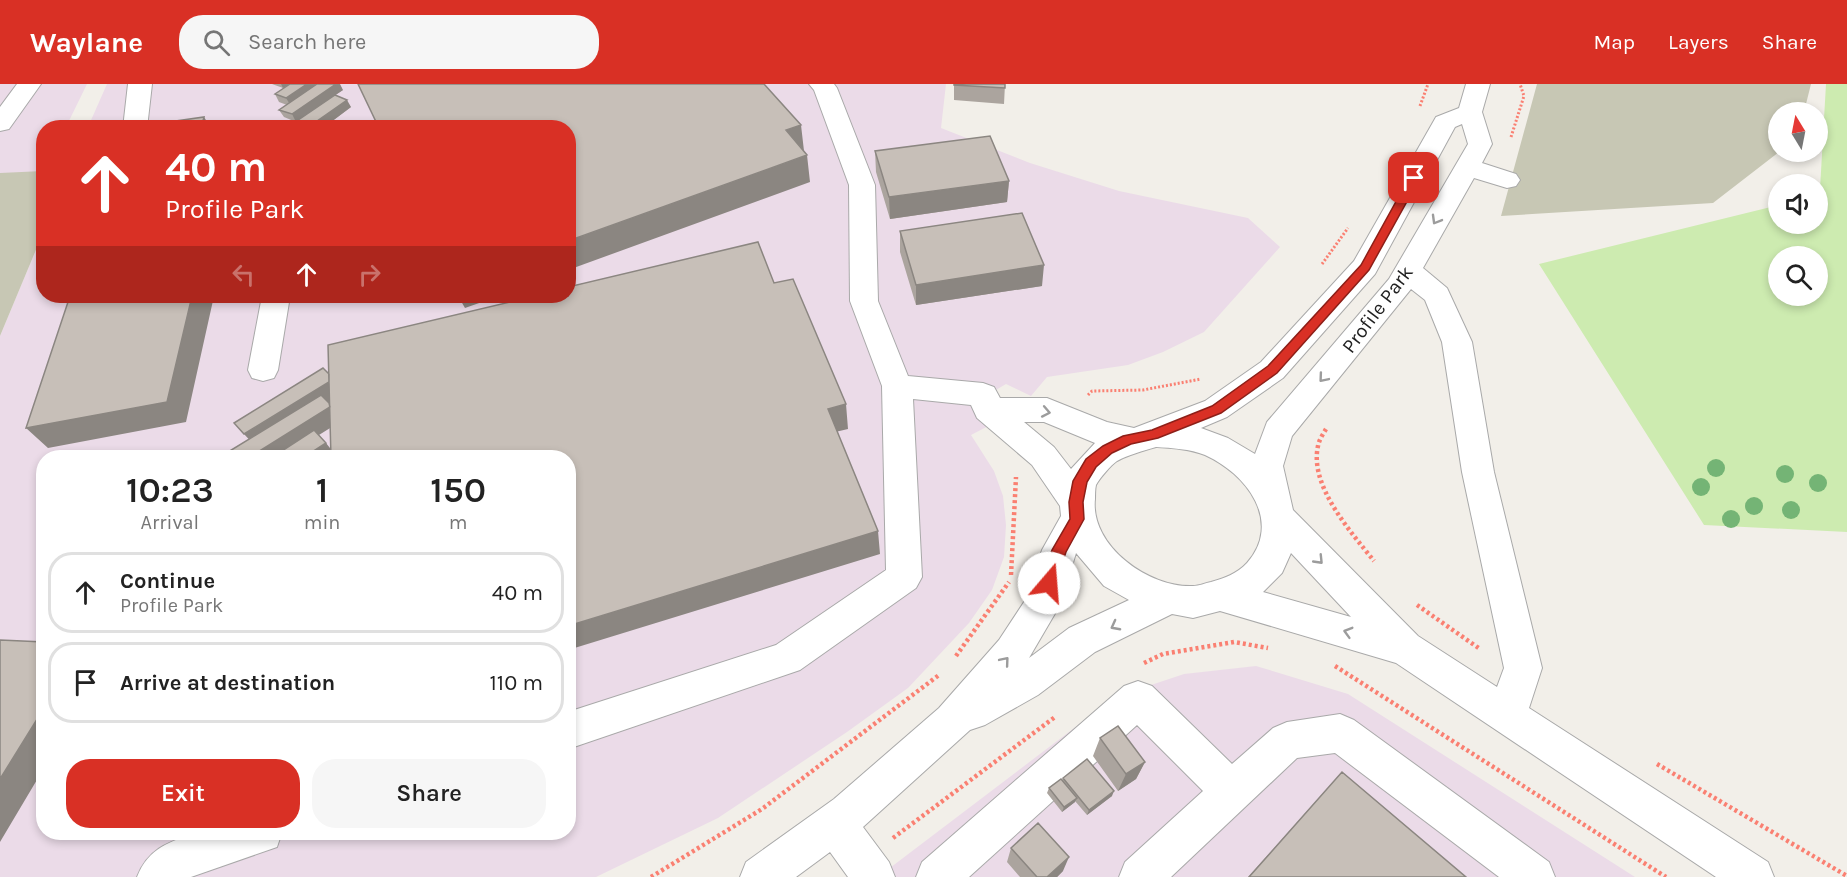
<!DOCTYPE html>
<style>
body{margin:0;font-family:Karla,sans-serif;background:#f6f6f6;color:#222;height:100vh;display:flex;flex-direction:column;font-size:22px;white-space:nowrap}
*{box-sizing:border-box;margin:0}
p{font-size:20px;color:#767676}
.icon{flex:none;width:33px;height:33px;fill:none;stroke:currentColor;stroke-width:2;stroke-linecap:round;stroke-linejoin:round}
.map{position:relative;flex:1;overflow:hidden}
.sheet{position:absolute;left:36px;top:366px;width:540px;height:390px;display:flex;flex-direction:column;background:#fff;border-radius:24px;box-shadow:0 3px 9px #0003}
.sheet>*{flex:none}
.hud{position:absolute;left:36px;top:36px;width:540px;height:183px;border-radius:24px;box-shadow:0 3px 9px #0003;background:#d93025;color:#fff;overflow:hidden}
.needle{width:39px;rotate:350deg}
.tools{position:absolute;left:1768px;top:18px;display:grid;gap:12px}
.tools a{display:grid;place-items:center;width:60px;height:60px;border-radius:50%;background:#fff;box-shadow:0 3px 9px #0003;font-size:30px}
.pin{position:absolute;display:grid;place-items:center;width:51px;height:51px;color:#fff;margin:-26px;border-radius:12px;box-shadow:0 3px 9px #0006}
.me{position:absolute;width:66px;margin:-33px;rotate:18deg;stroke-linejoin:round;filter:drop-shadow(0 0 4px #0008)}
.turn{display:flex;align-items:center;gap:21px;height:126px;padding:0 30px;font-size:27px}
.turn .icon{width:78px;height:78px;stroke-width:2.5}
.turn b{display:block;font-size:42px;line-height:51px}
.lanes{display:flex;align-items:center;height:57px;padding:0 30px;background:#0003;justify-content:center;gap:30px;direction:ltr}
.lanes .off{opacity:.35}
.eta{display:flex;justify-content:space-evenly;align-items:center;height:102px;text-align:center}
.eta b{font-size:36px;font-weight:600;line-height:42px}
.action{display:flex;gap:12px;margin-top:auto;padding:12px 30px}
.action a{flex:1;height:69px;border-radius:24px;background:#d93025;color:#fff;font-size:24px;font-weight:600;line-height:69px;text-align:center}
.action a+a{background:#f6f6f6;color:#222}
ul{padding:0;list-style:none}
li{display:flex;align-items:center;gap:18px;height:81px;margin:0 12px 9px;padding:0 18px;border:3px solid #e0e0e0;border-radius:24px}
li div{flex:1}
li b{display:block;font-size:22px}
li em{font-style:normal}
header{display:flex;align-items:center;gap:36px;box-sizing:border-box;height:84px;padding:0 30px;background:#d93025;color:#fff}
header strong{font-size:28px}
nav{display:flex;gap:33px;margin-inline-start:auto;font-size:21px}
.search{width:420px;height:54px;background:#f6f6f6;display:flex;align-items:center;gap:15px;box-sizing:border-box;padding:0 21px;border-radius:24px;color:#767676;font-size:22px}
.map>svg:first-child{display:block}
.industrial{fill:#ebdbe8;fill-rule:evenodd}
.construction{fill:#c7c7b4}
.grass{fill:#cdebb0;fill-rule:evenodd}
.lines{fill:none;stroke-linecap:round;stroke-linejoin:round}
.minor-casing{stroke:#a9a9a9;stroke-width:2}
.path-far1{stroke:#fa8072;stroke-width:3;stroke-dasharray:2 2;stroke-linecap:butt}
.path{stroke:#fa8072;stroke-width:4.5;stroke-dasharray:3 3;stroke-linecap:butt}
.minor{fill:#fff;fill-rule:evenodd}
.tree{fill:#74b475}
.wall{fill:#aba49e}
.shaded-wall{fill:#8b8681}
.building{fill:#c7bfb8;stroke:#8b8681;stroke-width:1.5}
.oneway{stroke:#9c9c9c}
.route{fill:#d93025;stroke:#8d1f18;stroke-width:1.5}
.labels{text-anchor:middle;stroke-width:4.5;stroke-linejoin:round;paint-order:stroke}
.street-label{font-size:20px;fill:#222;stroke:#fff}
</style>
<header>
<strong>Waylane</strong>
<div class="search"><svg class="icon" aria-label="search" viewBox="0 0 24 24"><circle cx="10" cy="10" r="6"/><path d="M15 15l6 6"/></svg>Search here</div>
<nav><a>Map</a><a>Layers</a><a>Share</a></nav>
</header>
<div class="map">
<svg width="1847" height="793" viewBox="0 0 1847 793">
<rect width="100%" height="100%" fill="#f2efe9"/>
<path class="industrial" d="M 0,0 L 87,0 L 66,43 L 44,44 L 44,90 L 0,93 Z
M 107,0 L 946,0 L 941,44 L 1030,79 L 1119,107 L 1248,134 L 1280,163 L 1204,248 L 1163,268 L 1128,281 L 1047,293 L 1031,312 L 1006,300 L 977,317 L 996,338 L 971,351 L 994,387 L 1003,412 L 1006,441 L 1004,473 L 992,506 L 969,539 L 908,604 L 847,648 L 718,734 L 596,793 L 0,793 L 0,252 L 43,149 L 44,212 L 568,212 L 568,44 L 88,43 ZM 44,374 L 568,374 L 568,748 L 44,748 Z
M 1256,582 L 1348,610 L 1635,793 L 878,793 L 1115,613 L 1184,590 Z"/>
<path class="construction" d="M 1537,0 L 1811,0 L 1804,28 L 1779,28 L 1779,68 L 1713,119 L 1501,132 Z
M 43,87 L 43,149 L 0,252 L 0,89 Z"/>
<path class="grass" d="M 1826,0 L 1847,0 L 1847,448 L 1704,441 L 1539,180 L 1779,121 L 1779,140 L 1818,140 ZM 1779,172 L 1818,172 L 1818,212 L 1779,212 Z"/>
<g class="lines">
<g class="minor-casing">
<path id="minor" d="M 17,0 L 41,0 L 9,45 L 0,47 L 0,23 Z
M 128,0 L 152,0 L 147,44 L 123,44 Z
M 809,0 L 834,0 L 837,4 L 875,101 L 878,217 L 908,292 L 983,299 L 994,303 L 1000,314 L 1047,314 L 1107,338 L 1134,344 L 1205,317 L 1261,278 L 1354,177 L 1436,33 L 1459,24 L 1466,0 L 1490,0 L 1482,28 L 1492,60 L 1482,79 L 1516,90 L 1520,96 L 1516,102 L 1507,104 L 1474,94 L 1423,184 L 1447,204 L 1472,258 L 1494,388 L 1542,584 L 1529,624 L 1768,778 L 1774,793 L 1716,793 L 1396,579 L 1220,527 L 1193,534 L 1172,530 L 1095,568 L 1038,611 L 985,641 L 970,646 L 863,743 L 889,778 L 895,793 L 848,793 L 830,768 L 796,793 L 740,793 L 746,778 L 834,715 L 939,624 L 999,556 L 1026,515 L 1042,466 L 1061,432 L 1060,422 L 1032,381 L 977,334 L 971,321 L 913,315 L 922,493 L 916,504 L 800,586 L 568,665 L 568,628 L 776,561 L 886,486 L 882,302 L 850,217 L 849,101 L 814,6 ZM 1462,40 L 1468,60 L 1389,195 L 1267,338 L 1255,370 L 1228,354 L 1201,344 L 1227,333 L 1283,294 L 1375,190 L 1455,43 ZM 1411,205 L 1425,216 L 1442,258 L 1462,388 L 1504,584 L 1497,603 L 1418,552 L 1293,426 L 1283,382 L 1292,352 ZM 1024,338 L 1044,338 L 1095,359 L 1071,385 L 1054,363 ZM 1156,363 C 1172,364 1190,365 1205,371 C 1247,390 1283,438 1247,479 C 1237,490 1224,494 1211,498 C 1205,499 1199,502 1193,502 C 1149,504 1090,462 1095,415 C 1095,411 1095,405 1096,401 C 1099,395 1111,381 1117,377 C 1128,371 1143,367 1156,363 ZM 1076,469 L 1104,502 L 1129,516 L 1069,544 L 1029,574 L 1060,521 ZM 1291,469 L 1351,533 L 1263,508 L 1282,489 Z
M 227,37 L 246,39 L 249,44 L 215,44 L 218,39 Z
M 262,212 L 290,212 L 278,286 L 274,294 L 263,297 L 252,294 L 248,286 Z
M 1138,597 L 1152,602 L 1232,680 L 1273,644 L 1287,638 L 1340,630 L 1354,636 L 1549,778 L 1555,793 L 1499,793 L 1335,669 L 1297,674 L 1171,793 L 1119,793 L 1125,778 L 1203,707 L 1137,641 L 969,793 L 916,793 L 922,778 L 1124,602 Z
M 198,748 L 282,748 L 277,763 L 191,793 L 137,793 C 149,763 170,758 198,748 Z"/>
</g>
<path class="path-far1" d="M 1420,22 L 1428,0
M 1511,53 L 1524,12 L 1520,0
M 1322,180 L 1348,144
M 1088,311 L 1092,307 L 1143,306 L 1201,295"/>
<path class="path" d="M 1326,345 C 1323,350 1319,356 1318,362 C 1309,402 1351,448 1374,477
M 1011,491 L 1016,393
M 1417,521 L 1480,565
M 956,572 L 1009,498
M 1144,579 L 1163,570 L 1234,558 L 1268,564
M 1335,582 L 1666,793
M 1657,680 L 1847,792
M 893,754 L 1055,633
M 651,793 L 762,725 L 939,591"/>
<use href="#minor" class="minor"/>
</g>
<g class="tree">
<circle cx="1716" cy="384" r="9"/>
<circle cx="1785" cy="390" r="9"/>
<circle cx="1818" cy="399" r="9"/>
<circle cx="1701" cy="403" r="9"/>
<circle cx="1754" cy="422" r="9"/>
<circle cx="1791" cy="426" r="9"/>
<circle cx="1731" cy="435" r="9"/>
</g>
<path class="wall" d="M 272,0 L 290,0 L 283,4 Z
M 954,0 L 1005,0 L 1004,20 L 954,16 Z
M 343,6 L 335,11 L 351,23 L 323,44 L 288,44 L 296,38 L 284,33 L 279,26 L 287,21 L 279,18 L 275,10 Z
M 875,67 L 1009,97 L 1007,118 L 890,135 L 876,88 Z
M 900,147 L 1042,202 L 916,221 L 900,168 Z
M 1100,654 L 1145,678 L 1136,695 L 1118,707 L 1093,672 Z
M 1342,688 L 1466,793 L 1248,793 Z
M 1063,694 L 1112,712 L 1087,731 L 1075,717 L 1075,718 L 1062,728 L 1047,709 L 1049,704 L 1062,696 Z
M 1011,764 L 1063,787 L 1057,793 L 1020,793 L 1007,778 Z"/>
<path class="shaded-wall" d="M 281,0 L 290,0 L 283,4 Z
M 307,0 L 322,0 L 291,22 L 286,14 Z
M 336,0 L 340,0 L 343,6 L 296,38 L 292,30 Z
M 347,16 L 351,23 L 323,44 L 307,44 Z
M 204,33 L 211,44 L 201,44 Z
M 801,41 L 804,67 L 786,46 Z
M 807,71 L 810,98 L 568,186 L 568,157 Z
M 1009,97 L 1007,118 L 890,135 L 889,113 Z
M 1044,181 L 1042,202 L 916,221 L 916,201 Z
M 192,212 L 214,212 L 186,338 L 48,364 L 26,344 Z
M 458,212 L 499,212 L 465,224 Z
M 334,295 L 344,309 L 257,364 L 244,350 Z
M 846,320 L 848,345 L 831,349 L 828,325 Z
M 332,321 L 343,336 L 282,374 L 248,374 Z
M 326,359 L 337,373 L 336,374 L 303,374 Z
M 878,447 L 880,470 L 568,566 L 568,542 Z
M 44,624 L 44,684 L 0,758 L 0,695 Z
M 1145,678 L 1136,695 L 1118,707 L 1126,690 Z
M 1114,707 L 1112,712 L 1087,731 L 1089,726 Z
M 1077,714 L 1075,718 L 1062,728 L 1064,723 Z
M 1069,773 L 1063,787 L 1057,793 L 1047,793 Z"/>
<path class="building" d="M 290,0 L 307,0 L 286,14 L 275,10 Z
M 317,0 L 336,0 L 292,30 L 279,26 Z
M 358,0 L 764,0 L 801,41 L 786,46 L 807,71 L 568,157 L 568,44 L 379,44 Z
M 954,0 L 1005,0 L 1005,4 L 954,1 Z
M 335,11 L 347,16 L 307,44 L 288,43 Z
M 204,33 L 201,44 L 134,44 L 134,43 Z
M 990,52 L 1009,97 L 889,113 L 875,67 Z
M 1022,129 L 1044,181 L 916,201 L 900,147 Z
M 758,158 L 774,199 L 793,195 L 846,320 L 828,325 L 878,447 L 568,542 L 568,374 L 331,374 L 328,261 L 535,212 L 568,212 L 568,203 Z
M 70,212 L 192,212 L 167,318 L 26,344 Z
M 323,284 L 329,290 L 329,298 L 244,350 L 234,339 Z
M 321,311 L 329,319 L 330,323 L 248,374 L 232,374 L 228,368 Z
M 314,346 L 326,359 L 303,374 L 271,374 Z
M 0,556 L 44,558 L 44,624 L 0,695 Z
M 1118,642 L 1145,678 L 1126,690 L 1100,654 Z
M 1087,675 L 1114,707 L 1089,726 L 1063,694 Z
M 1342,688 L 1466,793 L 1249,793 Z
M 1061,695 L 1077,714 L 1064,723 L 1049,704 Z
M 1038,739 L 1069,773 L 1047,793 L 1037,793 L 1011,764 Z"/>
<defs><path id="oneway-chevron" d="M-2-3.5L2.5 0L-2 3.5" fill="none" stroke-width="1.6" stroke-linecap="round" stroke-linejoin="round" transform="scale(1.5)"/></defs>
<g class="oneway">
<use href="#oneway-chevron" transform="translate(1436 136) rotate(120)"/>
<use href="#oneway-chevron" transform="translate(1323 294) rotate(130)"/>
<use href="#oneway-chevron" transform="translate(1046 328) rotate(11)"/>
<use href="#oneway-chevron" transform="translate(1319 476) rotate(46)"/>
<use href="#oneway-chevron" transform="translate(1115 542) rotate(152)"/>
<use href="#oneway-chevron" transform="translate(1348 548) rotate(-164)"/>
<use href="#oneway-chevron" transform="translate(1005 577) rotate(-50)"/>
</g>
<path class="route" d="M 1414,90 L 1420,94 L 1369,186 L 1277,289 L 1221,329 L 1158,354 L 1131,360 L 1112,369 L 1096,383 L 1087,398 L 1083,418 L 1084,435 L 1066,468 L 1054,503 L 1049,505 L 1044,503 L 1042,499 L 1052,466 L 1070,435 L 1069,418 L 1073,397 L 1086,375 L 1103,362 L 1123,352 L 1152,346 L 1212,322 L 1268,282 L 1361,181 L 1409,94 Z"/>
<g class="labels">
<g class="street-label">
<text transform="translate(1377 225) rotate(-53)" y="7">Profile Park</text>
</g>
</g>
</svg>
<div class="tools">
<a><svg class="needle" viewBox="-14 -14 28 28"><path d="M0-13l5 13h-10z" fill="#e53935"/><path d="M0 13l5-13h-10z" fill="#767676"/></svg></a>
<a><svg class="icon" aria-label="sound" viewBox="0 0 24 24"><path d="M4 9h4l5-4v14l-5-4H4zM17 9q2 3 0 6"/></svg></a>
<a><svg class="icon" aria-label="search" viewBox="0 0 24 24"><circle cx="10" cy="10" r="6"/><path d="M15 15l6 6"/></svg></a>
</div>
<div class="pin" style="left:1414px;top:94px;background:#d93025"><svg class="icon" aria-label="arrive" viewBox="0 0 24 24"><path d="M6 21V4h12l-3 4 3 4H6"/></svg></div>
<svg class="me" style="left:1049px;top:499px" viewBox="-20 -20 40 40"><circle r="19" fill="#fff"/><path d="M0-13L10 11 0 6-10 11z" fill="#d93025"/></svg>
<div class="hud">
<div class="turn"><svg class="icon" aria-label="ahead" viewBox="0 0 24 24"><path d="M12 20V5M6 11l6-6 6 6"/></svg><div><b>40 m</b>Profile Park</div></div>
<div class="lanes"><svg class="icon off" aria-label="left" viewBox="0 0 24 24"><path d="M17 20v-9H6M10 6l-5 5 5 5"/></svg><svg class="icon" aria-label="ahead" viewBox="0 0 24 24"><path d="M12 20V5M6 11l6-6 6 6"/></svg><svg class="icon off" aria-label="right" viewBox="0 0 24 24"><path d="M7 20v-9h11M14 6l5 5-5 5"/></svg></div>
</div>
<section class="sheet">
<div class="eta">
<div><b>10:23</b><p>Arrival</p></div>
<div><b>1</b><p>min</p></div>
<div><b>150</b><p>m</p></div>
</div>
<ul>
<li><svg class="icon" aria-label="ahead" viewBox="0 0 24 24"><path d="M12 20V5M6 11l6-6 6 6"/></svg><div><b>Continue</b><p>Profile Park</p></div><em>40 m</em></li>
<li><svg class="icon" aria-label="arrive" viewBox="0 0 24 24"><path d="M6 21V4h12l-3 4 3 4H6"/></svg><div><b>Arrive at destination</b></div><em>110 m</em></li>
</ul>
<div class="action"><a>Exit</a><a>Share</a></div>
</section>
</div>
